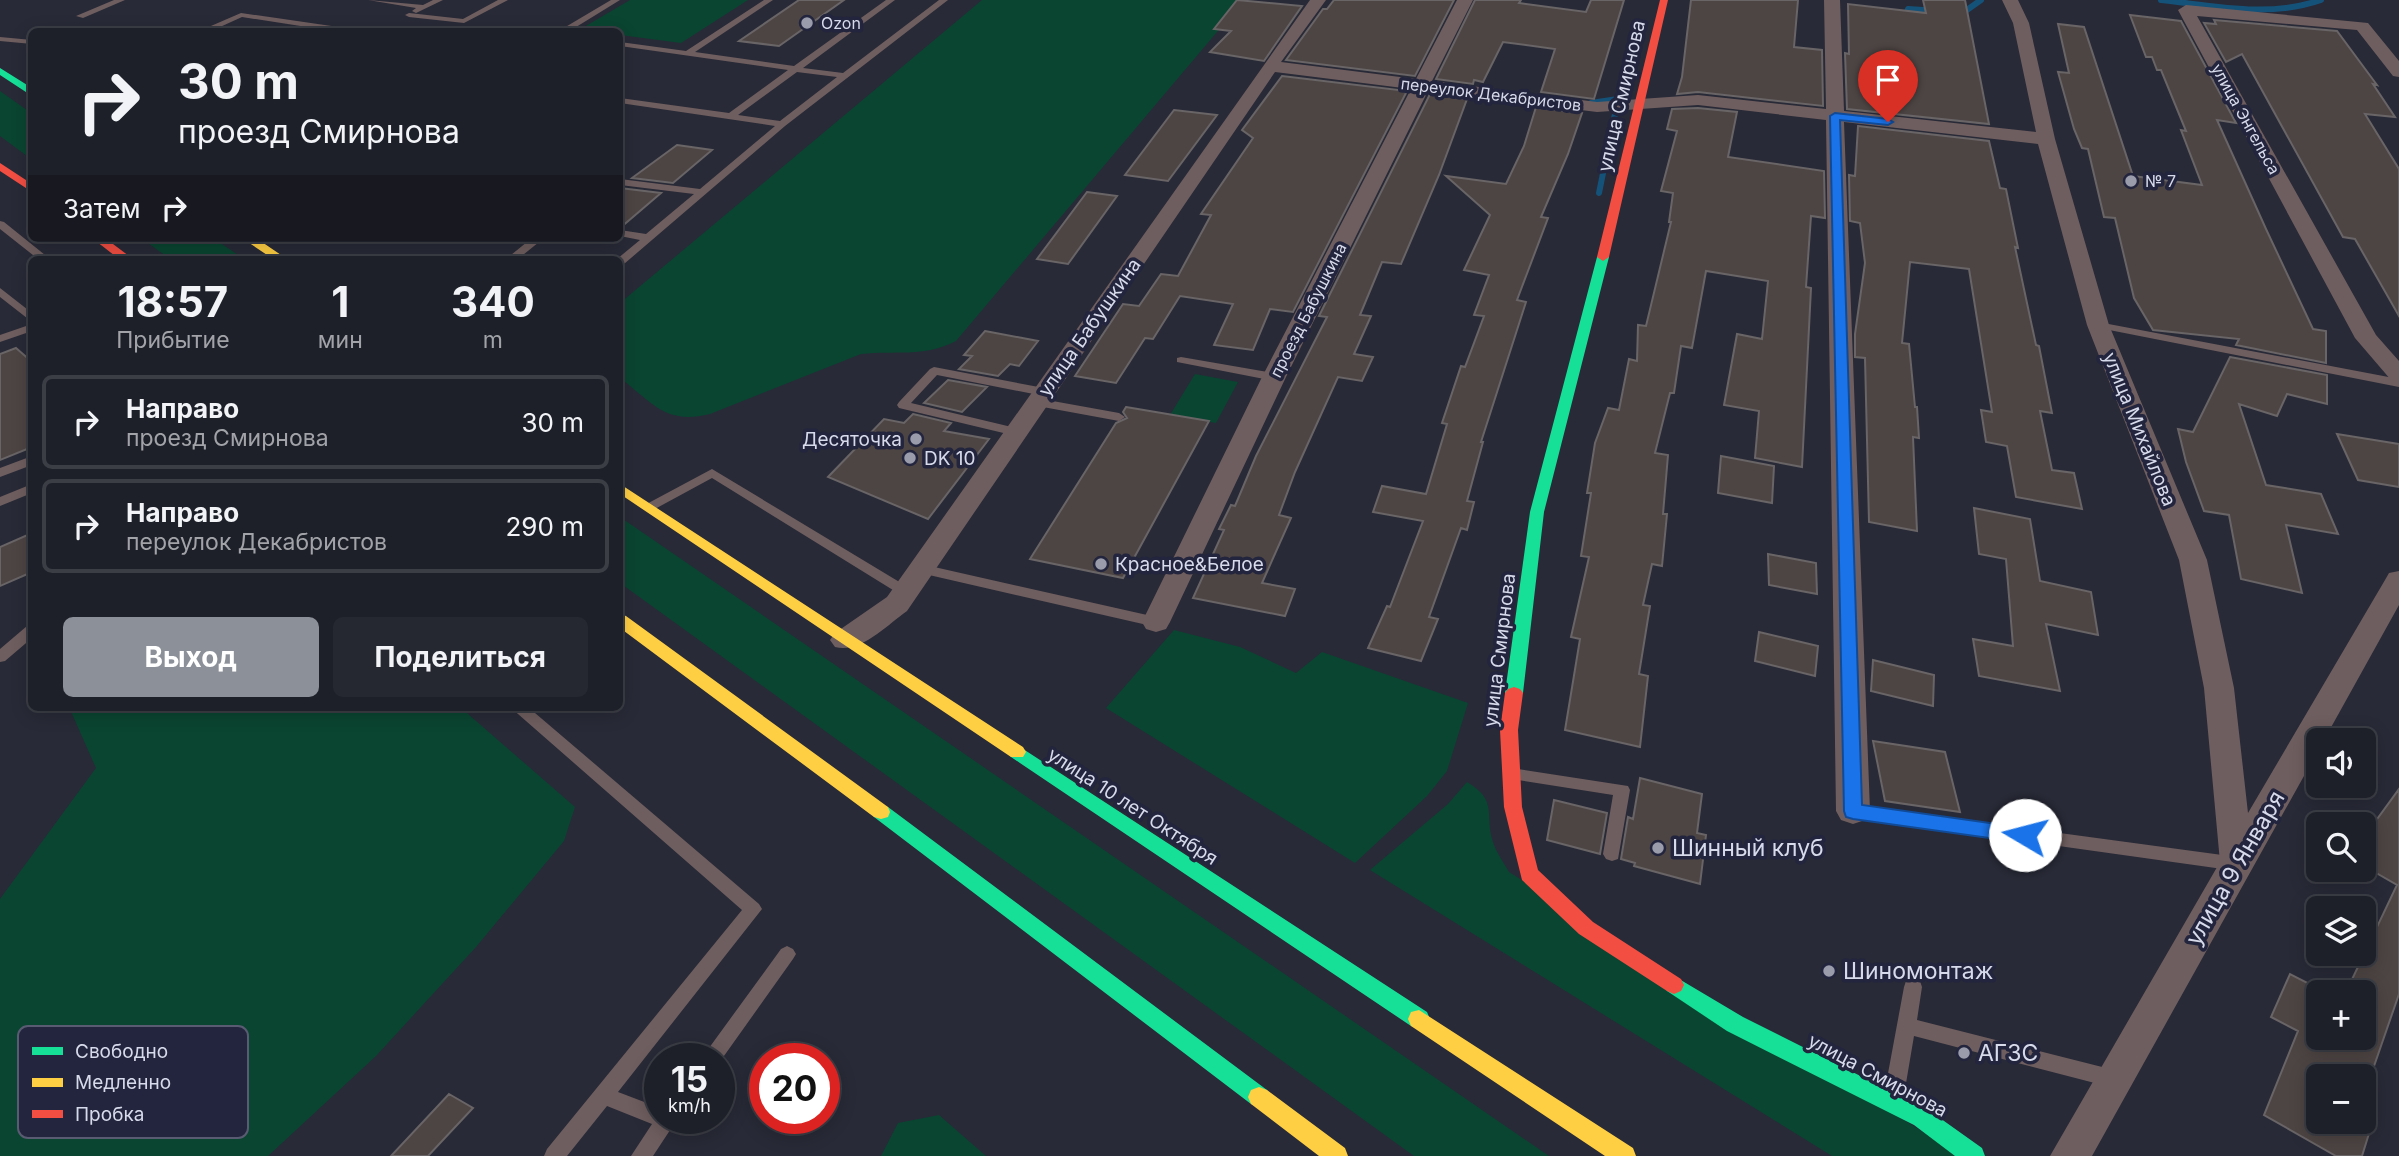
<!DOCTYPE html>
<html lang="ru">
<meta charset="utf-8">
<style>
body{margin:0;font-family:Inter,sans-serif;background:#262831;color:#f1f3f6;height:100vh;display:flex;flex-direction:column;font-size:26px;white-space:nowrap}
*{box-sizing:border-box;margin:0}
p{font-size:23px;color:#a1a3a8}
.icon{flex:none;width:38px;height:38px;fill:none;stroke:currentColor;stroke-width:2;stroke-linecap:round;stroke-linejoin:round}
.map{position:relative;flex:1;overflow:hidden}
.side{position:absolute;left:28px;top:256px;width:595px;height:455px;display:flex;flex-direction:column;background:#1e2029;border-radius:10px;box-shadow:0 4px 18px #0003,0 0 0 2px #3c3e46}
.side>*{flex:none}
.hud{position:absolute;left:28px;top:28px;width:595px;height:214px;border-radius:10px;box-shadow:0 4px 18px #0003,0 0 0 2px #3c3e46;background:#1e2029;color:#f1f3f6;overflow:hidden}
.tools{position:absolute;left:2306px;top:728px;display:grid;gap:14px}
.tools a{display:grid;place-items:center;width:70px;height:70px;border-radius:10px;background:#1e2029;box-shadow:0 4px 18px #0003,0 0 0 2px #3c3e46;font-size:35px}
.speed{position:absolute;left:644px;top:1043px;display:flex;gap:14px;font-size:35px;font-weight:700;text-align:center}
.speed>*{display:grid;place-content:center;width:91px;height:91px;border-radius:50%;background:#1e2029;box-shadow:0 4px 18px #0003,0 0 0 2px #3c3e46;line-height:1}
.speed small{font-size:18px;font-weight:400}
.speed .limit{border:10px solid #d22;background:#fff;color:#111}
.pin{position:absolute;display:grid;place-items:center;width:60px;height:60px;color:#fff;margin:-72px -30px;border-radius:50% 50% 50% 0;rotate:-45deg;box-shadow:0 0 7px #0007}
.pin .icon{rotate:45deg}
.me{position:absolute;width:77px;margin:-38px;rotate:278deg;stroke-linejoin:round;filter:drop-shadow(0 0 5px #0008)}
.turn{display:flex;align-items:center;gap:24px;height:147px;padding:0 35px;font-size:32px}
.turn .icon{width:91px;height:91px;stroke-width:2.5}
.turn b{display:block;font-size:49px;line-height:60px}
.then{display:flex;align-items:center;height:66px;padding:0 35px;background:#0003;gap:14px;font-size:26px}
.eta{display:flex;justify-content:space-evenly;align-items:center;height:119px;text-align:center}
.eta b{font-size:42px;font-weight:700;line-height:49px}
.button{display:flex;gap:14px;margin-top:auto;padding:14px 35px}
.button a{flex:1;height:80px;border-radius:10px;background:#8c9099;color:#fff;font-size:28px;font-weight:700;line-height:80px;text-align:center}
.button a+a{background:#262831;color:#f1f3f6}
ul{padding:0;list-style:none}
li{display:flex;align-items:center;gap:21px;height:94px;margin:0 14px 10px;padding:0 21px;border:4px solid #3c3e46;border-radius:10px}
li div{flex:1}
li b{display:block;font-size:26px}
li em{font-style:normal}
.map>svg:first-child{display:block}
.green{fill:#0a4531}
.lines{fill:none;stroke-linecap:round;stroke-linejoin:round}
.stream{stroke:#155279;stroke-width:6}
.building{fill:#4d4544;stroke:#696466;stroke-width:2}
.lane{fill:#6f5e5f;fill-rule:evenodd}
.street{fill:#6f5e5f;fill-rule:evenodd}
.fast{fill:#16e098;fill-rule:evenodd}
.slow{fill:#ffcf43;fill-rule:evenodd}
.jam{fill:#f24e42;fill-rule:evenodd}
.route{fill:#1a73e8;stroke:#114b97;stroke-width:2}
.poi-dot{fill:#9a9cab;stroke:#22253d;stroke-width:2.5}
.labels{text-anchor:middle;stroke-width:7;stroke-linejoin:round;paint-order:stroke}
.far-poi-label{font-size:16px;fill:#d7daea;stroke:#22253d;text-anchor:start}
.far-street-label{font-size:16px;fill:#d7daea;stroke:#22253d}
.street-label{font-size:19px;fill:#d7daea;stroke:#22253d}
.poi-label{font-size:19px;fill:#d7daea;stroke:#22253d;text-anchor:start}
.near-poi-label{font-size:23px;fill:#d7daea;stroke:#22253d;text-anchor:start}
.near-street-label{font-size:23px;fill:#d7daea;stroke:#22253d}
.key{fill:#22253d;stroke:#585b71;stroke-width:2}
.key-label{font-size:19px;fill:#d7daea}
</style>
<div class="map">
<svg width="2399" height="1156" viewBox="0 0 2399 1156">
<rect width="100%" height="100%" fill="#282a37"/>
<path class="green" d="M 630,0 L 748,0 L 681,43 L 620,35 L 620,32 L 579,30 Z
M 982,0 L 1244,0 L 956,341 C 922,358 897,350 861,354 L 710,414 C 665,425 653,403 620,378 L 620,303 Z
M 0,91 L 31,113 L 31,159 L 0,136 Z
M 141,238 L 213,238 L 244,259 L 170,259 Z
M 1195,374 L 1238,382 L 1216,423 L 1170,415 Z
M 620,517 L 1549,1156 L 1414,1156 L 620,583 Z
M 1174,630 L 1240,647 L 1296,673 L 1322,652 L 1468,703 L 1447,771 L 1427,796 L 1355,863 L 1106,708 Z
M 69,707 L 460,707 L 575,807 L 564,841 L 476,947 L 376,1056 L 268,1156 L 0,1156 L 0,899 L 96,768 Z
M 1467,782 C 1499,801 1484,815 1493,842 C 1496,852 1504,863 1509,872 L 1961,1156 L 1832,1156 L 1370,870 L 1448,804 Z
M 939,1115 L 986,1156 L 881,1156 L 898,1123 Z"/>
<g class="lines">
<path class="stream" d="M 2161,0 C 2215,6 2269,18 2321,0
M 1953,11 L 1964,12 L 1981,0
M 1903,22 L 1908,9 L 1937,11
M 1591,103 L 1618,99 L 1599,193"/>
</g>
<path class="building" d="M 799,0 L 844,0 L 779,46 L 739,41 Z
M 1237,0 L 1302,6 L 1264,61 L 1210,52 L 1231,31 L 1214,29 Z
M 1334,0 L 1454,0 L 1415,76 L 1286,60 L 1323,9 L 1327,9 Z
M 1475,0 L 1521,0 L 1519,3 L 1586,12 L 1591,0 L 1624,0 L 1594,99 L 1541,92 L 1555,49 L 1503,42 L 1483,82 L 1474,80 L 1473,84 L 1436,79 Z
M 1691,0 L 1798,0 L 1794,47 L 1822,50 L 1823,106 L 1698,92 L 1677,94 L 1682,77 Z
M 1923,0 L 1965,0 L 1989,124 L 1847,109 L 1845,53 L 1849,54 L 1848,4 L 1926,13 Z
M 2130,15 L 2181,21 L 2236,123 L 2217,120 L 2266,229 L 2313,329 L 2326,331 L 2326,363 L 2236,345 L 2239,339 L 2153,330 L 2134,298 L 2115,218 L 2104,217 L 2088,149 L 2082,148 L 2074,129 L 2058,72 L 2069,73 L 2058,24 L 2084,27 L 2133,176 L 2202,185 L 2181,130 L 2186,131 L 2161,70 L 2157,70 L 2152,57 L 2146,57 Z
M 2214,20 L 2337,31 L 2377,85 L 2373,84 L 2395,117 L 2365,114 L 2399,169 L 2399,316 L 2355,239 L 2343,237 L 2242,54 L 2226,62 L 2204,23 L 2216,24 Z
M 1282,76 L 1407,91 L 1293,312 L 1270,309 L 1253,350 L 1214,345 L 1233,304 L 1180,296 L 1153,339 L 1145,338 L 1116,383 L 1075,376 L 1123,304 L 1139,306 L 1161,274 L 1178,276 L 1211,215 L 1201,214 L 1253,138 L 1242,130 Z
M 1430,94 L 1467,99 L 1439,175 L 1401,264 L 1382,262 L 1360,315 L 1371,316 L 1354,354 L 1373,357 L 1362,381 L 1338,377 L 1295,472 L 1279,515 L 1291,518 L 1262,583 L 1295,589 L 1285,616 L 1193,598 L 1224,530 L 1219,529 L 1231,505 L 1235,506 L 1256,456 L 1327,317 L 1319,316 Z
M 1536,107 L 1582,113 L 1568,154 L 1541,217 L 1548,218 L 1517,300 L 1526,302 L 1481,442 L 1483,442 L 1467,501 L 1474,502 L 1467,530 L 1461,528 L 1429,617 L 1438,619 L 1421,661 L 1368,648 L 1387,606 L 1390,607 L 1423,521 L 1373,512 L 1382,486 L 1426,494 L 1447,424 L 1442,423 L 1461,366 L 1465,367 L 1484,316 L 1474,315 L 1489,275 L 1464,270 L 1490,215 L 1446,176 L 1506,184 L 1524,146 Z
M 1698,108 L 1737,112 L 1728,157 L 1824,171 L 1825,218 L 1811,216 L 1806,287 L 1811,288 L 1802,467 L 1755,458 L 1759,411 L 1724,405 L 1737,334 L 1762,339 L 1768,281 L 1706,271 L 1692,348 L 1681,346 L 1674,393 L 1670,393 L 1655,453 L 1668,455 L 1663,514 L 1667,514 L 1662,566 L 1652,564 L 1643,605 L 1650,606 L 1639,674 L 1648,676 L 1640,747 L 1565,730 L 1580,639 L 1571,637 L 1589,557 L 1581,556 L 1591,493 L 1587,493 L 1595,443 L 1608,408 L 1619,410 L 1629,359 L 1637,361 L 1638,325 L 1646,326 L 1671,222 L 1669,222 L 1673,193 L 1661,191 L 1677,131 L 1667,129 L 1672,109 Z
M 1174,110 L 1217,115 L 1168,181 L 1125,175 Z
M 1858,126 L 1989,141 L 2000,188 L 2006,189 L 2018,248 L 2015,247 L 2036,345 L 2039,346 L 2052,413 L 2040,411 L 2052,470 L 2074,473 L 2082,509 L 2016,497 L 2007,446 L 1986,442 L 1981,410 L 1992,412 L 1969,269 L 1910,262 L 1902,343 L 1909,344 L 1915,407 L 1917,407 L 1919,438 L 1913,437 L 1917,531 L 1869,522 L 1865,358 L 1855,357 L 1855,334 L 1865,263 L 1860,223 L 1850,221 L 1849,175 L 1855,176 Z
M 677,145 L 712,150 L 673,183 L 632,178 Z
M 620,188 L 661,193 L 620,228 Z
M 1087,192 L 1117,196 L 1068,264 L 1037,259 Z
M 985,331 L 1038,341 L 1019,366 L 1010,364 L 998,376 L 959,369 L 972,356 L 964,355 Z
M 16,348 L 32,362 L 32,447 L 0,460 L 0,354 Z
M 2230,357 L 2327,375 L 2327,404 L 2287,394 L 2277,416 L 2239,404 L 2266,485 L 2321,494 L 2338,534 L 2286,525 L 2302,593 L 2241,579 L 2229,515 L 2204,511 L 2186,462 L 2178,429 L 2193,432 Z
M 948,380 L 987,387 L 962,412 L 924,403 Z
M 1126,407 L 1209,421 L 1123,578 L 1030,559 L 1116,423 L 1127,418 L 1123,412 Z
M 913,414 L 951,423 L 944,431 L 989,439 L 928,519 L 828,477 L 884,419 L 904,423 Z
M 2337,434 L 2399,444 L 2399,487 L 2358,480 Z
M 1721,456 L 1774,466 L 1772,503 L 1718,493 Z
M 1974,508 L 2030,519 L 2040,581 L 2091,592 L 2098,635 L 2046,624 L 2060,691 L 1979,676 L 1973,639 L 2013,646 L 2006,559 L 1979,554 Z
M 32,533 L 32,572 L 0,586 L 0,547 Z
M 1768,554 L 1816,563 L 1817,594 L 1769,585 Z
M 1759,632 L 1818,646 L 1815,676 L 1755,661 Z
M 1873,660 L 1934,675 L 1933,706 L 1871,691 Z
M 1873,741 L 1945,752 L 1960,812 L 1885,801 Z
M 1640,778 L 1702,794 L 1697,833 L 1706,835 L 1700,884 L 1634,866 L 1635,863 L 1621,859 L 1628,817 L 1633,819 Z
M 2399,789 L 2399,994 L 2364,1095 L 2364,1076 L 2319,1076 L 2319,1122 L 2364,1122 L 2364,1104 L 2376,1111 L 2362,1156 L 2336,1156 L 2264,1115 L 2298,1031 L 2271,1017 L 2290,974 L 2325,992 L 2319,992 L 2319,1038 L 2364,1038 L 2364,992 L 2346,992 L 2397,885 L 2364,866 L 2364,837 Z
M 1554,800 L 1607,813 L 1600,854 L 1547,840 Z
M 449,1094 L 473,1108 L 428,1156 L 391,1156 Z"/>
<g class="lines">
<path class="lane" d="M 114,0 L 125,0 L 83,18 L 76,16 Z
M 368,0 L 423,5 L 433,0 L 443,0 L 416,13 L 412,11 L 416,8 Z
M 498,0 L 508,0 L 464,23 L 409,17 L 405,15 L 409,13 L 463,19 Z
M 611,0 L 620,0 L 568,32 L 557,32 Z
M 764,0 L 773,0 L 695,52 L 794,66 L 886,0 L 895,0 L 803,68 L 843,73 L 939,0 L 948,0 L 785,126 L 624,264 L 620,265 L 620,259 L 617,259 L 640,240 L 620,236 L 620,230 L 646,234 L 694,194 L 620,185 L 620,179 L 700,189 L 775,126 L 620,103 L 620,98 L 729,113 L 788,70 L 620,46 L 620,42 L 686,51 ZM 797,72 L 837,77 L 780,121 L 738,115 Z
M 241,13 L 359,30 L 363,32 L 339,32 L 242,17 L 209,32 L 197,32 Z
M 506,26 L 534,32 L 468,32 L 472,30 Z
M 0,37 L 32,40 L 32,44 L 0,41 Z
M 0,221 L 4,222 L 50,259 L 38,259 L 0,229 Z
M 532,238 L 544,238 L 518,259 L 506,259 Z
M 0,288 L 32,313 L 32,322 L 0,297 Z
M 2098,322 L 2399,379 L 2399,387 L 2094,327 L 2094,323 Z
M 32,324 L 32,331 L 0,342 L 0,335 Z
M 1181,357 L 1274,373 L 1280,377 L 1274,381 L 1177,362 L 1177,358 Z
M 934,367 L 1044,388 L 1050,392 L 1044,396 L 937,375 L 911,403 L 1020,429 L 1022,432 L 1016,436 L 899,408 L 897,405 L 899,402 L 930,369 Z
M 1036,398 L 1119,413 L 1125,417 L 1119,421 L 1032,405 L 1030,402 L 1032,399 Z
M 32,456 L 32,465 L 0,477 L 0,468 Z
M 712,469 L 911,589 L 913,592 L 906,597 L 901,595 L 712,478 L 653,510 L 648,511 L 641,507 Z
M 32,484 L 32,493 L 0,506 L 0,497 Z
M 921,564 L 1156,617 L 1163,622 L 1156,627 L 916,572 L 914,569 Z
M 32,625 L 32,638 L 5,661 L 0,662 L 0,649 L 27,626 Z
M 510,707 L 528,707 L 759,904 L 762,909 L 618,1092 L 660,1108 L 660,1118 L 678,1118 L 653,1156 L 631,1156 L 652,1124 L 607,1106 L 567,1156 L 544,1156 L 547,1149 L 742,910 Z
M 1518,769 L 1628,786 L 1630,790 L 1618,859 L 1612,861 L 1606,859 L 1603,854 L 1613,795 L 1512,779 L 1510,775 L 1512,771 Z
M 1853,805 L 2237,857 L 2243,859 L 2246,864 L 2243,869 L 2237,871 L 1853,817 L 1847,816 L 1845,811 L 1847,806 Z
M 787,946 L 793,949 L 796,954 L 793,959 L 719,1063 L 719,1059 L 701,1059 L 781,949 Z
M 1913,979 L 1920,981 L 1922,987 L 1917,1020 L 2114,1070 L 2121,1073 L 2124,1079 L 2121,1085 L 2114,1088 L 1914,1036 L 1904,1095 L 1901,1101 L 1894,1104 L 1887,1101 L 1884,1095 L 1904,987 L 1906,981 Z"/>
<path class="street" d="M 1310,0 L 1326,0 L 1281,62 L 1416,79 L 1457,0 L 1473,0 L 1432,81 L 1597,102 L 1698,95 L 1826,109 L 1824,0 L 1840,0 L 1844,111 L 2036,132 L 2013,23 L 2002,0 L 2018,0 L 2029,23 L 2055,139 L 2109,325 L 2207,560 L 2234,688 L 2248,813 L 2385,580 L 2389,573 L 2399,571 L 2399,605 L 2324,740 L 2319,740 L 2319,749 L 2092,1156 L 2050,1156 L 2220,862 L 2204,688 L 2179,560 L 2087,325 L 2038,144 L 1844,122 L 1870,811 L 1865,820 L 1853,824 L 1841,820 L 1836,811 L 1826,120 L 1698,105 L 1597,112 L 1428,91 L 1286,377 L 1170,622 L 1166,629 L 1156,632 L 1146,629 L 1142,622 L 1262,377 L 1411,89 L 1275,72 L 907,611 C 887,625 860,654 835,647 L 830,640 L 835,633 L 887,597 Z
M 2186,5 L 2368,23 L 2399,61 L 2399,77 L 2393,76 L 2357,30 L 2197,16 L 2376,335 L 2399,361 L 2399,382 L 2391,380 L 2355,338 L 2178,10 Z"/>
<path class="fast" d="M 0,68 L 32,88 L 32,96 L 0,75 Z
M 1603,253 L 1609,257 L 1544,512 L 1523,693 L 1520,697 L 1508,697 L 1505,693 L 1530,512 L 1597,257 Z
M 1017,745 L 1427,1012 L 1430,1019 L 1427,1026 L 1419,1028 L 1411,1026 L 1011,757 L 1008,752 L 1011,747 Z
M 881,805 L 888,807 L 1267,1090 L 1270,1097 L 1267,1104 L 1259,1107 L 1251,1104 L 874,817 L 872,812 L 874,807 Z
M 1674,976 L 1743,1017 L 1930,1111 L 1982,1148 L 1985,1156 L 1955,1156 L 1914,1125 L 1727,1031 L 1667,991 L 1664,985 L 1667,979 Z"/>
<path class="slow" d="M 242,238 L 256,238 L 287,259 L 273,259 Z
M 620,484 L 1023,747 L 1026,752 L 1023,757 L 1011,757 L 620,494 Z
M 620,614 L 626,616 L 888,807 L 890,812 L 888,817 L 881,819 L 874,817 L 620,628 Z
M 1419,1010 L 1633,1148 L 1636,1156 L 1605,1156 L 1411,1026 L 1408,1019 L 1411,1012 Z
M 1259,1087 L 1267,1090 L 1345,1148 L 1348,1156 L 1319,1156 L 1251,1104 L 1248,1097 L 1251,1090 Z"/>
<path class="jam" d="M 1660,0 L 1668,0 L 1609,257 L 1603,261 L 1597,257 Z
M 0,163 L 32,184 L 32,192 L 0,171 Z
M 92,238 L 105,238 L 133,259 L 119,259 Z
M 1514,687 L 1520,689 L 1523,693 L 1518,730 L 1522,807 L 1538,870 L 1593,922 L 1681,979 L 1684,985 L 1681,991 L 1674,994 L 1667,991 L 1579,934 L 1522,880 L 1504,807 L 1500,730 L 1505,693 L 1508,689 Z"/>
</g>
<path class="route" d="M 1835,113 L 1888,119 L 1893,122 L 1888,125 L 1840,120 L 1862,805 L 2025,828 L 2032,830 L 2035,835 L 2032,840 L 2025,843 L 1853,819 L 1846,817 L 1844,811 L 1830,116 Z"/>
<g class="poi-dot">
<circle cx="807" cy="23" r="7"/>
<circle cx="2131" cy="181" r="7"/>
<circle cx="916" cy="439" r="7"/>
<circle cx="910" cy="458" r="7"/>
<circle cx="1101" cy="564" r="7"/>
<circle cx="1658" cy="848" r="7"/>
<circle cx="1829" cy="971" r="7"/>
<circle cx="1964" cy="1053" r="7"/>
</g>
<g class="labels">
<g class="far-poi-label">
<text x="821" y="29">Ozon</text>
<text x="2145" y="187">№ 7</text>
</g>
<g class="far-street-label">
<text transform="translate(1491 94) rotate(7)" y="6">переулок Декабристов</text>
<text transform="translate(2246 119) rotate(61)" y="6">улица Энгельса</text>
<text transform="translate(1308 310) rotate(-63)" y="6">проезд Бабушкина</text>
</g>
<g class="street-label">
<text transform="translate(1621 96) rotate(-77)" y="7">улица Смирнова</text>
<text transform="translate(1089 327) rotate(-55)" y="7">улица Бабушкина</text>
<text transform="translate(2140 429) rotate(68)" y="7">улица Михайлова</text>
<text transform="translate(1499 650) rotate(-83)" y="7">улица Смирнова</text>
<text transform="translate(1133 806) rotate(33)" y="7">улица 10 лет Октября</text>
<text transform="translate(1878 1075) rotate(28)" y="7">улица Смирнова</text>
</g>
<g class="poi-label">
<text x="902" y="446" text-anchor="end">Десяточка</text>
<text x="924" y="465">DK 10</text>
<text x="1115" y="571">Красное&amp;Белое</text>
</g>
<g class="near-poi-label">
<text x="1672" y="856">Шинный клуб</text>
<text x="1843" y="979">Шиномонтаж</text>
<text x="1978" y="1061">АГЗС</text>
</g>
<g class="near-street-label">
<text transform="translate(2235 868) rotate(-60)" y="8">улица 9 Января</text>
</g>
</g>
<rect x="18" y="1026" width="230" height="112" rx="10" class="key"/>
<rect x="32" y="1047" width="31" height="8" fill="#16e098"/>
<rect x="32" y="1078" width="31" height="9" fill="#ffcf43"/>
<rect x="32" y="1110" width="31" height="8" fill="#f24e42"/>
<g class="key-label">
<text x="75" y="1058">Свободно</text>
<text x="75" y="1089">Медленно</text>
<text x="75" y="1121">Пробка</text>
</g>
</svg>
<div class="tools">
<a><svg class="icon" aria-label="sound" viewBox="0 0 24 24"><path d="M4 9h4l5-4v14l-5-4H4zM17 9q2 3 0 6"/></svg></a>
<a><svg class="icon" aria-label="search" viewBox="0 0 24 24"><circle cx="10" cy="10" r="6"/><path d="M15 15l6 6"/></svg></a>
<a><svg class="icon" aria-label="layers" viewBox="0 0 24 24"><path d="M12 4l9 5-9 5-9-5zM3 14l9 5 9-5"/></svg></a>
<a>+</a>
<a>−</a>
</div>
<div class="speed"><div>15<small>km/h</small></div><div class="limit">20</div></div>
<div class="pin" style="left:1888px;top:122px;background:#d93025"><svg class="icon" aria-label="arrive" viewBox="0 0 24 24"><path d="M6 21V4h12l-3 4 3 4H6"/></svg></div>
<svg class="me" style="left:2025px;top:835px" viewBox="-20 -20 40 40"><circle r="19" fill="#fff"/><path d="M0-13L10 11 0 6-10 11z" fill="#1a73e8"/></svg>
<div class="hud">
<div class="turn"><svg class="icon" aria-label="right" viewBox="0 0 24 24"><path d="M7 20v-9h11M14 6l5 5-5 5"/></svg><div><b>30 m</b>проезд Смирнова</div></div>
<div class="then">Затем<svg class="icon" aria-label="right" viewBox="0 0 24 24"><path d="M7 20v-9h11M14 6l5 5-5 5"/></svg></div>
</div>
<section class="side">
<div class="eta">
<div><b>18:57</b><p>Прибытие</p></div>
<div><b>1</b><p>мин</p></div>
<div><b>340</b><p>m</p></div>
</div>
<ul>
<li><svg class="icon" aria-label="right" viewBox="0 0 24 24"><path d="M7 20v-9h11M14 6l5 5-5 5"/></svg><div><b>Направо</b><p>проезд Смирнова</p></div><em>30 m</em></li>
<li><svg class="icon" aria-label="right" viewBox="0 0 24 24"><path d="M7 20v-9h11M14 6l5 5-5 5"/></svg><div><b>Направо</b><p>переулок Декабристов</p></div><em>290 m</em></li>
</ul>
<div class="button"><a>Выход</a><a>Поделиться</a></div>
</section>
</div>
